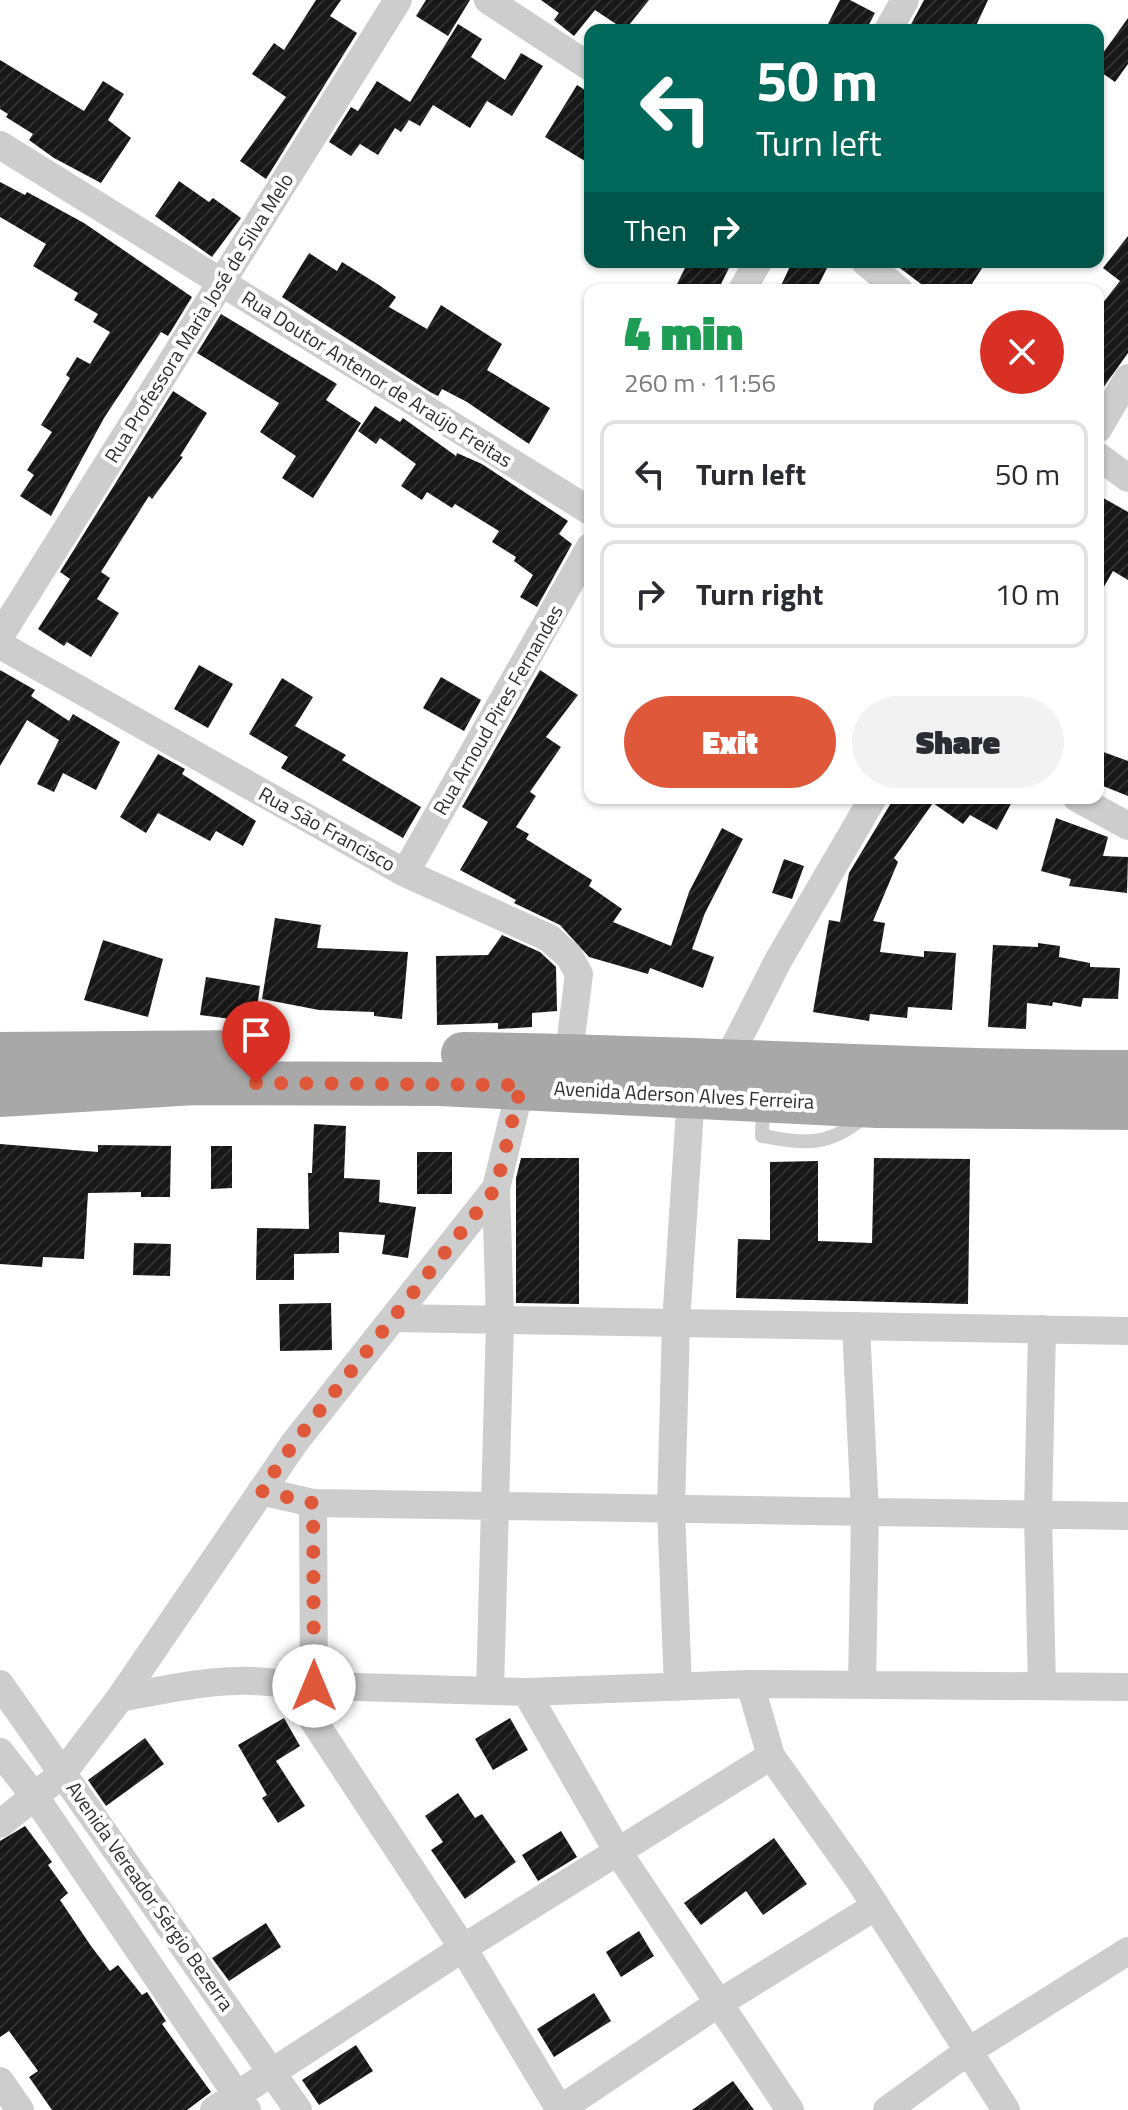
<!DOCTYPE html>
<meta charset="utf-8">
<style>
body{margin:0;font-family:"Titillium Web",sans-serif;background:#f2f2f3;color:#2b2b33;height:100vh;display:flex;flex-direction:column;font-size:30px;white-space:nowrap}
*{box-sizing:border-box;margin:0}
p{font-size:26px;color:#7c7c81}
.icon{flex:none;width:44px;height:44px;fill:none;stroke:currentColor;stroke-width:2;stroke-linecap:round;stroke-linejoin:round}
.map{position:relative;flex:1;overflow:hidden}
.panel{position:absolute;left:584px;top:284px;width:520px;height:520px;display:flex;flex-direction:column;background:#fff;border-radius:16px;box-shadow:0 2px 6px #0004}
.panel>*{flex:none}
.guide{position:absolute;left:584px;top:24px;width:520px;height:244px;border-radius:16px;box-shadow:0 2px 6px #0004;background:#00695c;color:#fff;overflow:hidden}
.pin{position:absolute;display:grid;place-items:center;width:68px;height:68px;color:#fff;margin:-82px -34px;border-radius:50% 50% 50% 0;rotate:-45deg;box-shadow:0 0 8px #0007}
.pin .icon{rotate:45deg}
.me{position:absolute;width:88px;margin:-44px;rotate:0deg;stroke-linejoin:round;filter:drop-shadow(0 0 6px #0008)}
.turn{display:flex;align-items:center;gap:28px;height:168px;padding:0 40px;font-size:36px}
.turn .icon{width:104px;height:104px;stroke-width:2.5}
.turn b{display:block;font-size:56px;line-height:68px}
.then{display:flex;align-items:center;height:76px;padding:0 40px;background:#0003;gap:16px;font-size:30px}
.round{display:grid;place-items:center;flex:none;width:84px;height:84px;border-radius:42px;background:#f2f2f3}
.summary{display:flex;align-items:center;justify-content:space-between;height:136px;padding:0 40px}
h1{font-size:48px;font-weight:800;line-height:60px;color:#1e9e55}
.cta{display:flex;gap:16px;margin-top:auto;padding:16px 40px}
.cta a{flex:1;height:92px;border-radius:48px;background:#e0583a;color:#fff;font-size:32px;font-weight:800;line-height:92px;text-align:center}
.cta a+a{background:#f2f2f3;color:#2b2b33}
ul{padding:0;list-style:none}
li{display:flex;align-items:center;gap:24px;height:108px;margin:0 16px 12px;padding:0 24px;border:4px solid #e1e1e2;border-radius:16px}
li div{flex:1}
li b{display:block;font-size:30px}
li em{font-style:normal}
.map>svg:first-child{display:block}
.building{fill:url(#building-hatch)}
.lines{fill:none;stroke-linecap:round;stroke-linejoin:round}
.lane{stroke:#cdcdcd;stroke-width:14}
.street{stroke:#cdcdcd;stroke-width:28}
.primary{stroke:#a8a8a8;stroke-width:44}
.route{stroke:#e0583a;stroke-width:14;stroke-dasharray:0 25.2}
.labels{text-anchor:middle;stroke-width:8;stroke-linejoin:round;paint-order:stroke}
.street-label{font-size:20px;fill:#303030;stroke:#fff}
</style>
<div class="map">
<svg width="1128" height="2110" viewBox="0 0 1128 2110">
<defs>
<pattern id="building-hatch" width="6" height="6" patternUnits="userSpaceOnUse" patternTransform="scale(2)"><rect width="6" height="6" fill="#171717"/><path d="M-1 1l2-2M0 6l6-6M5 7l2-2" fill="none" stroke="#303030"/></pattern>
</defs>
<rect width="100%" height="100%" fill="#fff"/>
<path class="building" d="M 316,0 L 341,0 L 330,16 L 357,33 L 266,179 L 240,161 L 286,97 L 252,74 L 274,43 L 284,50 Z
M 426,0 L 470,0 L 448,36 L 416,16 Z
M 541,0 L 649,0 L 625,30 L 595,10 L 574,36 L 554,20 L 559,13 Z
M 840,0 L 850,0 L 875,13 L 866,30 L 825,30 Z
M 924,0 L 988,0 L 974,30 L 908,30 Z
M 1128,18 L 1128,64 L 1115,82 L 1098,70 L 1098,60 Z
M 458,24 L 482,39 L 471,57 L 505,80 L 521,53 L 543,66 L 512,116 L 487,101 L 470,128 L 433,105 L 420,126 L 409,120 L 401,132 L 395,128 L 378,155 L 360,144 L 351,156 L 329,142 L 351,107 L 358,111 L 377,81 L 410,102 Z
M 0,60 L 84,111 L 103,81 L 124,94 L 108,120 L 131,138 L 101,183 L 54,158 L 29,140 L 33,134 L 6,117 L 8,114 L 0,109 Z
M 577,85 L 590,93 L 590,164 L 545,137 Z
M 179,181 L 209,202 L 213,198 L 241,218 L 212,257 L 155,216 Z
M 0,182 L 25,195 L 27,192 L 84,223 L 192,297 L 168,336 L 161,332 L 104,418 L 51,516 L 20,496 L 34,475 L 27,470 L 52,432 L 41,425 L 70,378 L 66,375 L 77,357 L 90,364 L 110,332 L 93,322 L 98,314 L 74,300 L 78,293 L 33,266 L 46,244 L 0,217 Z
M 1128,236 L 1128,353 L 1098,395 L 1098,309 L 1120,281 L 1103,268 Z
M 309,253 L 337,271 L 342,262 L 379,285 L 396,297 L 389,307 L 427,329 L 441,305 L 502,344 L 487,370 L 550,408 L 529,444 L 467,402 L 442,389 L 438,396 L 430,392 L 282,297 Z
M 688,262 L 732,262 L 718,290 L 674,290 Z
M 792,262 L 830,262 L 816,290 L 779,290 Z
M 892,262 L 986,262 L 968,290 L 929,290 Z
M 221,314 L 337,384 L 326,400 L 361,423 L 313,498 L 282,478 L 296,456 L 260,432 L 279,403 L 197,353 Z
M 173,391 L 207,413 L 180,456 L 183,457 L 152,499 L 149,496 L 101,572 L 110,578 L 97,599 L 119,613 L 91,657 L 67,642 L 64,646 L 38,629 L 70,579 L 60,572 Z
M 375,406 L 400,422 L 403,418 L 456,456 L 457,453 L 482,464 L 568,521 L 559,534 L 572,544 L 537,607 L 520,597 L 533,575 L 514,561 L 516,557 L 492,542 L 499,531 L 455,504 L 452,508 L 427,492 L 422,500 L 401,486 L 416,464 L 380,438 L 376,444 L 358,431 Z
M 1098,495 L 1128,512 L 1128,580 L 1113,571 L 1098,597 Z
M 199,665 L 233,684 L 208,728 L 174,709 Z
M 0,670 L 35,690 L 31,696 L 69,721 L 73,714 L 120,742 L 96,790 L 63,773 L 54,792 L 37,784 L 59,740 L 27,720 L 0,766 Z
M 540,670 L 578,695 L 546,737 L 561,747 L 530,792 L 536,796 L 516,827 L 529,834 L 526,839 L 592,880 L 589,886 L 622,909 L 613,922 L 671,946 L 689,892 L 722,828 L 743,839 L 705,913 L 692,949 L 714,957 L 703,988 L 650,968 L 648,974 L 589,957 L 560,925 L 514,903 L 516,900 L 460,870 L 488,822 L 462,807 Z
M 441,677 L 481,700 L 464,731 L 423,708 Z
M 282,678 L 313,697 L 295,726 L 346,755 L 342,760 L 421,807 L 403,838 L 281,768 L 288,757 L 249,734 Z
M 1098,750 L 1128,761 L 1128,796 L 1098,784 Z
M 158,754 L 185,769 L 182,774 L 256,821 L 243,846 L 216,831 L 210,841 L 158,813 L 146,833 L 120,817 Z
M 894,798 L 1014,798 L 997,830 L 970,815 L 963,824 L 933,803 L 894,858 L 898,862 L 873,921 L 885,923 L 880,952 L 924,957 L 924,951 L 956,953 L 952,1010 L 908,1007 L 907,1018 L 870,1014 L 869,1021 L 813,1012 L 829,920 L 840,922 L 849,873 Z
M 1056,818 L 1108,837 L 1103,856 L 1128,857 L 1127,893 L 1069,886 L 1071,879 L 1041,871 Z
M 784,859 L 804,866 L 792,899 L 772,893 Z
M 275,918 L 321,925 L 317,948 L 408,952 L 402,1019 L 374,1016 L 374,1012 L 319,1010 L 262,999 Z
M 502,935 L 540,952 L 556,967 L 557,1011 L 532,1013 L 532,1027 L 498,1029 L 498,1023 L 437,1025 L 436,956 L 488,955 Z
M 103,940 L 163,959 L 148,1017 L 84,1000 Z
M 1038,943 L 1060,946 L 1059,957 L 1090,963 L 1090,967 L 1120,968 L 1118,999 L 1083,998 L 1081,1007 L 1053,1002 L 1052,1006 L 1027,1003 L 1026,1029 L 988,1027 L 993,945 L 1038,947 Z
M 206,977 L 260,986 L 255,1022 L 200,1015 Z
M 314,1124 L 346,1126 L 344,1178 L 380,1180 L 379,1202 L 416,1207 L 408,1258 L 382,1254 L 385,1235 L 339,1232 L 339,1253 L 294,1254 L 294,1280 L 256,1280 L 257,1228 L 309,1229 L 308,1173 L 312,1173 Z
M 0,1144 L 98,1152 L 98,1145 L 171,1146 L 170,1197 L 141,1197 L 141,1192 L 88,1193 L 84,1259 L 43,1257 L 42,1267 L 0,1264 Z
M 211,1146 L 232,1146 L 232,1188 L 211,1189 Z
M 417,1152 L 452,1152 L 452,1194 L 417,1194 Z
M 521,1158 L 579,1158 L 579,1304 L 516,1303 L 516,1178 Z
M 874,1158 L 970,1159 L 968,1304 L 736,1298 L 738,1239 L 770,1240 L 770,1162 L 818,1161 L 818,1241 L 872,1243 Z
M 134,1243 L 171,1244 L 170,1276 L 133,1275 Z
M 331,1303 L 332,1350 L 280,1351 L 279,1304 Z
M 284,1718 L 300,1746 L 276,1761 L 305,1806 L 278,1823 L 262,1798 L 267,1795 L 238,1745 Z
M 510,1718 L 528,1750 L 493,1770 L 475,1739 Z
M 145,1738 L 164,1764 L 106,1806 L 88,1780 Z
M 458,1793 L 475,1818 L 482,1814 L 516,1862 L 465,1899 L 431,1850 L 443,1842 L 425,1816 Z
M 25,1826 L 52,1862 L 48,1865 L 68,1893 L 60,1900 L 91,1946 L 110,1971 L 118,1965 L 142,1995 L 147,1992 L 166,2021 L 162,2024 L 211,2092 L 187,2110 L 52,2110 L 29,2077 L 38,2071 L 9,2031 L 0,2037 L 0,1841 Z
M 561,1831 L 577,1857 L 538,1881 L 522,1855 Z
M 774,1838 L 807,1884 L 763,1915 L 746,1891 L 701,1925 L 684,1903 Z
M 266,1923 L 281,1947 L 229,1981 L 212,1958 Z
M 639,1931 L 654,1956 L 621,1977 L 606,1952 Z
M 594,1993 L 611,2021 L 554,2057 L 537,2029 Z
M 356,2045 L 373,2071 L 319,2105 L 302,2080 Z
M 733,2081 L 754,2110 L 692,2110 Z"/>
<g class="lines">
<path class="lane" d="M 763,1104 L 762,1136 C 806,1144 829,1147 865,1116"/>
<path class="street" d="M 488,0 L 590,67
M 888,30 L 905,0
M 0,145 L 590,511
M 865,262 L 899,290
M 742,290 L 758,262
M 1098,429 L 1128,378
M 1098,456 L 1128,478
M 0,636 L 398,0
M 0,645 L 405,873 L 549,938 L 569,956 L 579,974 L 569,1053
M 1077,798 L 1128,826
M 405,873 L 590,547
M 726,1063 L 779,959 L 873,798
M 393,1318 L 1128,1331
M 856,1326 L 865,1512 L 862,1685
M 1042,1329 L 1038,1515 L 1042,1686
M 261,1491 L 313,1503 L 1128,1516
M 313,1503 L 314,1686
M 0,1684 L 298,2110
M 750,1684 L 771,1756 L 861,1883 L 1006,2110
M 290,1685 L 463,1948 L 560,2110
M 678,1687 L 671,1509 L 676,1323 L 691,1094
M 490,1691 L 500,1320 L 496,1188 L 521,1085
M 526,1692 L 618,1852 L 790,2110
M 120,1698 C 177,1687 232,1674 290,1685 L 526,1692 L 750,1684 L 1128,1687
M 0,1752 L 36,1798 L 247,2110
M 0,1824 L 62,1774 L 120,1698 L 295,1442 L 496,1188
M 0,2081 L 20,2110
M 214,2110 L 463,1948 L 771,1756
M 559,2110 L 719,2003 L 876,1906
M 887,2110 L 967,2052 L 1128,1951"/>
<path class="primary" d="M 0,1054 L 250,1052
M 463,1054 C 685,1056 906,1072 1128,1072
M 0,1095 L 195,1083 L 439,1084 L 877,1106 L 1128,1108"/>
</g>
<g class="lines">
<path class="route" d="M 256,1083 L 521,1085 L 496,1188 L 295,1442 L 261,1491 L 313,1503 L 314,1686"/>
</g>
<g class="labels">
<g class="street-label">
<text transform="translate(199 318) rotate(-58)" y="7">Rua Professora Maria José de Silva Melo</text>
<text transform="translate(377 379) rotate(32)" y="7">Rua Doutor Antenor de Araújo Freitas</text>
<text transform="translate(498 710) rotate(-60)" y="7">Rua Arnoud Pires Fernandes</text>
<text transform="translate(327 829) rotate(29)" y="7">Rua São Francisco</text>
<text transform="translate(684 1095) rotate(3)" y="7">Avenida Aderson Alves Ferreira</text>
<text transform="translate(150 1896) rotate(55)" y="7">Avenida Vereador Sérgio Bezerra</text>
</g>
</g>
</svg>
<div class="pin" style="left:256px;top:1083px;background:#d93025"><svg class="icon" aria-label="arrive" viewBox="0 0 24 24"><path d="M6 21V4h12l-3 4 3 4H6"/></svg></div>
<svg class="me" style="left:314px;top:1686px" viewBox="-20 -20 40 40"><circle r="19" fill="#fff"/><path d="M0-13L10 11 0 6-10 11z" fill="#e0583a"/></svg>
<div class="guide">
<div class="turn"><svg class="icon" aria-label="left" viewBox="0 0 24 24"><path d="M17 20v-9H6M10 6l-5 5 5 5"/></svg><div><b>50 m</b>Turn left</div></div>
<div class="then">Then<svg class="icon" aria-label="right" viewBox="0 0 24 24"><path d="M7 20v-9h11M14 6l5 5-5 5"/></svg></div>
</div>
<section class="panel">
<div class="summary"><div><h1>4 min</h1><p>260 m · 11:56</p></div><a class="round" style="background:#d93025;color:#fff"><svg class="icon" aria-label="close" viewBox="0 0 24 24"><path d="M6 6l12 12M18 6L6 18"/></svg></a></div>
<ul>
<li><svg class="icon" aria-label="left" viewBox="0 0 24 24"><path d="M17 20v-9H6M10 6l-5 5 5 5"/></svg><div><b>Turn left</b></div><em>50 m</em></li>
<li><svg class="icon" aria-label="right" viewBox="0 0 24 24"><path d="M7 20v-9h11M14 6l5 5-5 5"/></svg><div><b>Turn right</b></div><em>10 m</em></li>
</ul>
<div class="cta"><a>Exit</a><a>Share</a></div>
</section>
</div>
